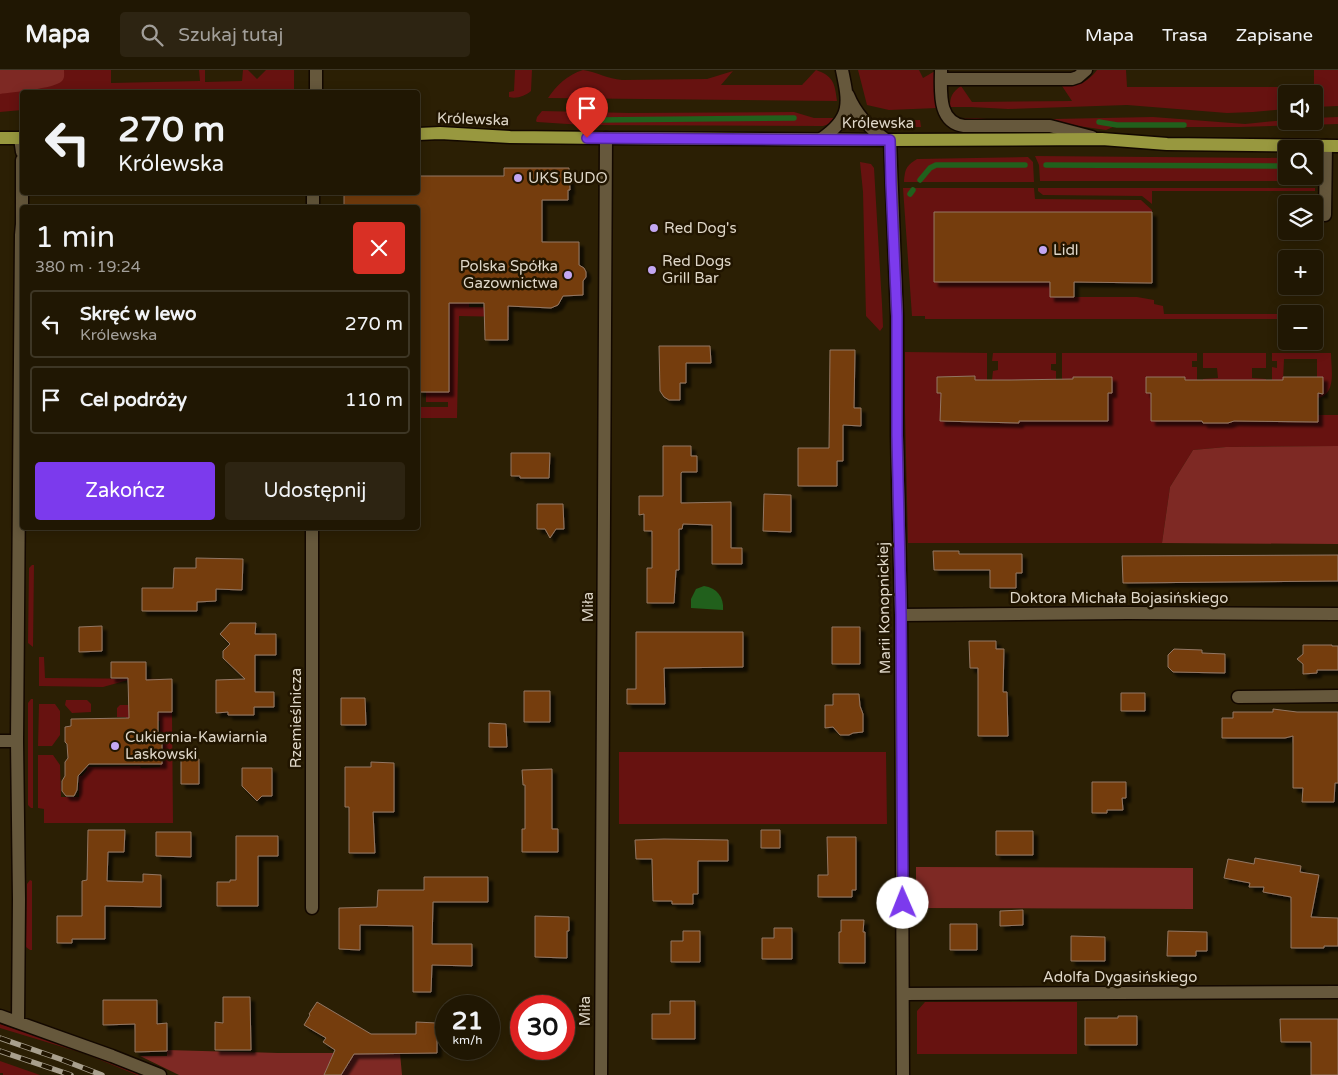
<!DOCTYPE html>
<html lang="pl">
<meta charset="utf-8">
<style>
body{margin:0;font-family:"Varela Round",sans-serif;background:#2d2412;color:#f1f3f6;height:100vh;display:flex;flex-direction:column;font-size:19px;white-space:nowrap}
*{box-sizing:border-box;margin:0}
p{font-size:16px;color:#a29f9a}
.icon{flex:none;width:28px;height:28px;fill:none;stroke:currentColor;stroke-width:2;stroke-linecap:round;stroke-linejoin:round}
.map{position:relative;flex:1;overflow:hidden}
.panel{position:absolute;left:20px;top:135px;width:400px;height:325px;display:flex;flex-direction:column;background:#201703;border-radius:5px;box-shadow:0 2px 12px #0003,0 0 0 1px #3d3625}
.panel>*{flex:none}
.hud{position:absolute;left:20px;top:20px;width:400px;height:105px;border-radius:5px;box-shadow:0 2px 12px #0003,0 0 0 1px #3d3625;background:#201703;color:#f1f3f6;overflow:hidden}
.tools{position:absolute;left:1278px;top:15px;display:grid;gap:10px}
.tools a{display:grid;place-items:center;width:45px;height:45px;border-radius:5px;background:#201703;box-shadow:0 2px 12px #0003,0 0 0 1px #3d3625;font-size:25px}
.speed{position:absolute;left:435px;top:925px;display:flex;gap:10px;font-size:25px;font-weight:700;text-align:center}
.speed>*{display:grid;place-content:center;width:65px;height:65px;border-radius:50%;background:#201703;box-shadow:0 2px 12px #0003,0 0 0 1px #3d3625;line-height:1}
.speed small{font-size:12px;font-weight:400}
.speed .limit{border:8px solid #d22;background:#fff;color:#111}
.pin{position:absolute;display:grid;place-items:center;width:42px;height:42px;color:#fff;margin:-51px -21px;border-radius:50% 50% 50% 0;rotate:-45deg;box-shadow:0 0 5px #0007}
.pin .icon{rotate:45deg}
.me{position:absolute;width:55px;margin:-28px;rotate:359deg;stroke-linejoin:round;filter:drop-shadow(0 0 4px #0008)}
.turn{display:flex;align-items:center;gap:18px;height:105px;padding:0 15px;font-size:22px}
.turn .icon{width:65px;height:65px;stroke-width:2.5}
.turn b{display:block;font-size:35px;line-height:42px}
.round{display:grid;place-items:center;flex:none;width:52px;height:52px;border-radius:5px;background:#2d2412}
.head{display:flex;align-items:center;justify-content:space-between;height:85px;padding:0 15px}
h1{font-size:30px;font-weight:600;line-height:38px}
.primary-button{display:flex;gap:10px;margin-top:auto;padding:10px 15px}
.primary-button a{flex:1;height:58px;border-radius:5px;background:#7c3aed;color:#fff;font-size:20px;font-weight:600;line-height:58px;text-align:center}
.primary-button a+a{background:#2d2412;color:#f1f3f6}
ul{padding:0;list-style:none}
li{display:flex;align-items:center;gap:15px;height:68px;margin:0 10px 8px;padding:0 5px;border:2px solid #3d3625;border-radius:5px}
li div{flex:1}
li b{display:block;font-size:19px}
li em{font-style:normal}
header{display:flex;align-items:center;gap:30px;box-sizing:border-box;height:70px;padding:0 25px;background:#201703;border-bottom:1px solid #3d3625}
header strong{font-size:24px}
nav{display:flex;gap:28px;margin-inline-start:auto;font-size:18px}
.search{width:350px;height:45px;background:#2d2412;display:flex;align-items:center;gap:12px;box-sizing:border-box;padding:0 18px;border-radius:5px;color:#a29f9a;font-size:19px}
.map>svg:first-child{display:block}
.green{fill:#671210}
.forest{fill:#7e2924}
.water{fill:#21601c}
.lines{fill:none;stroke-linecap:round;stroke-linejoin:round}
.stream{stroke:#21601c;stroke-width:5.5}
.building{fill:#743e0e;stroke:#927663;filter:url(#shadow)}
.minor-casing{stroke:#130800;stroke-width:15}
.major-casing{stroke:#130800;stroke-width:15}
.minor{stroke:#66583c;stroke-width:12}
.major{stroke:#98983f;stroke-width:12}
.rail-casing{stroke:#a89f8d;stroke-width:5.5}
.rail{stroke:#211500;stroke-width:4;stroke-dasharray:11;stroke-linecap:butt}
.route-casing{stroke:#51269a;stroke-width:12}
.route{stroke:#7c3aed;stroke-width:9}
.poi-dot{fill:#c3a7f2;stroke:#211500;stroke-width:2}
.labels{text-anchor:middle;stroke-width:5;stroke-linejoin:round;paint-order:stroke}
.street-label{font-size:15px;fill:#dfd7c8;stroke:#211500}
.poi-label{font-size:15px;fill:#dfd7c8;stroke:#211500;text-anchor:start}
</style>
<header>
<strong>Mapa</strong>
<div class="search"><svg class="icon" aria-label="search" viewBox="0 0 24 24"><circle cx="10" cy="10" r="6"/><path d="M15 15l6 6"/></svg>Szukaj tutaj</div>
<nav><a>Mapa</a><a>Trasa</a><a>Zapisane</a></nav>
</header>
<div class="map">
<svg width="1338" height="1005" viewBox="0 0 1338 1005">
<defs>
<filter id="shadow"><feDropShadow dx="4.5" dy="4.5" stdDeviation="1" flood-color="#0009"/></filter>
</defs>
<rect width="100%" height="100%" fill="#2b1f04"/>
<path class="green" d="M 0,0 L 111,0 L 111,13 L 200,11 L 199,0 L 205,0 L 205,12 L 242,11 L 243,0 L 248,0 L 257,9 L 266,0 L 294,0 L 294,22 L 22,22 L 22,40 L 0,42 Z
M 515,0 L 532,0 L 531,21 C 525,26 517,29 509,27 L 509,22 L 514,21 Z
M 583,0 C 597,2 608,9 622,10 L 707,9 L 733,1 L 721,15 L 802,15 L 816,0 C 833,6 835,13 837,31 L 548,28 C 557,15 567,5 583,0 Z
M 858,0 L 919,0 L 923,8 L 935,1 L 937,38 L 889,40 L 867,35 Z
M 1097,0 L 1126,0 L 1127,17 L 1314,17 L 1314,0 L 1338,0 L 1338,36 L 1314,37 L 1314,24 L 1286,24 L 1286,39 L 1253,42 L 1227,43 L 1127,35 L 1008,39 L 971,37 L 950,37 C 950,27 952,22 961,16 L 972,32 L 1072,31 L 1062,16 C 1079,15 1086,14 1097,0 Z
M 542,41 L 630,43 L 794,42 L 814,48 L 834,48 L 829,54 L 823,56 L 583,55 L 537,52 L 536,51 L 537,47 Z
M 1153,47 L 1245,54 L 1286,50 L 1314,51 L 1314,48 L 1338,47 L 1338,54 L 1240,57 L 1113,57 L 1106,60 L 1050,52 L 968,52 L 956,49 L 976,48 L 998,50 Z
M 870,48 L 889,51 L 920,50 L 921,57 C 901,57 888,59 870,48 Z
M 1035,86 L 1286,88 L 1286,106 L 1314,106 L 1314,98 L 1315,111 L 1040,111 L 1039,95 Z
M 1028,87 L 1033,92 L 1034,112 L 904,112 C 905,99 906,96 917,89 Z
M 860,92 L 871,94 L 874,98 L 882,234 L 883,257 L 880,261 L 866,246 L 863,122 Z
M 496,106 L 504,106 L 510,131 L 509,247 L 459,246 L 457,348 L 418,348 L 418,337 L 448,337 L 448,332 L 426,332 L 426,322 L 449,322 L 449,233 L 469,233 L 469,237 L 496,237 Z
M 903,118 L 1034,118 L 1035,129 L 1141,130 L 1152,140 L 1152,142 L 934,142 L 934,212 L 1050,212 L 1050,227 L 1137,227 L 1154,230 L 1154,234 L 1163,236 L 1164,244 L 1286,244 L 1286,249 L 925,249 L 925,246 L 912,246 Z
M 1038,118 L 1315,118 L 1315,121 L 1152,121 L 1152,134 L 1142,126 L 1043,125 L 1038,121 Z
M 905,282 L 987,283 L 987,311 L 975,311 L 975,306 L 937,307 L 937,323 L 941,323 L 941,351 L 1019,353 L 1019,351 L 1108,351 L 1108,323 L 1112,323 L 1112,307 L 1074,307 L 1073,311 L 1062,311 L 1062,283 L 1197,283 L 1197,291 L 1192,291 L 1192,297 L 1197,297 L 1197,311 L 1185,311 L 1185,307 L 1146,307 L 1146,323 L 1151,323 L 1151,351 L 1202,351 L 1203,353 L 1228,353 L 1229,351 L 1318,352 L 1318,345 L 1338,345 L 1338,376 L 1226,377 L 1193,380 L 1170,417 L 1162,473 L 908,473 L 905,343 Z
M 993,283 L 1056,283 L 1056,294 L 1051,294 L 1051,300 L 1056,301 L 1056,310 L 1011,311 L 1010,310 L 992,310 L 993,301 L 998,300 L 998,291 L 992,291 Z
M 1203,283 L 1266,283 L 1266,298 L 1252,298 L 1252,308 L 1266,309 L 1266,310 L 1203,310 L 1203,309 L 1218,308 L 1217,298 L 1203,298 Z
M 1272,283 L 1331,283 C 1331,298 1337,324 1318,328 L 1318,323 L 1322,324 L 1323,307 L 1317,307 L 1317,289 L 1284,289 L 1283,311 L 1272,311 L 1272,297 L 1277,298 L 1277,291 L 1272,291 Z
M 32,495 L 34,495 L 33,577 L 28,573 L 29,498 Z
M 39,587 L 44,587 L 45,608 L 167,609 L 128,610 L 103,617 L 39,616 Z
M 31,629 L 33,629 L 33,738 L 31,738 L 28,735 L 28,633 Z
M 66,630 L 87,630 L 91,634 L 91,642 L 72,643 L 65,635 Z
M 39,634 L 55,634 L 60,641 L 60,665 L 52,676 L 38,676 Z
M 120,635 L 129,635 L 151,643 L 172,642 L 173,753 L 44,753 L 44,739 L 38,738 L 38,685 L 53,685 L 60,695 L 61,727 L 79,727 L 79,706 L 82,706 L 87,700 L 87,697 L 140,696 L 141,698 L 160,697 L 160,682 L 163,679 L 163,670 L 160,666 L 160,651 L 127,653 L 126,647 L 117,647 L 117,638 Z
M 619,682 L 886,682 L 887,754 L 619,754 Z
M 30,810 L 32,811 L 32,880 L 30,880 L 26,877 L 27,814 Z
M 925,932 L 1077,932 L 1077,984 L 917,984 L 917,941 Z
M 0,954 L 87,982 L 143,1005 L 137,1005 L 86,984 L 0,958 Z
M 0,991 L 40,1005 L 3,1005 L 3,1003 L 0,1003 Z"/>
<path class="forest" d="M 0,0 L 64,0 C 64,4 65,8 62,11 C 54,19 12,22 0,24 Z
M 1338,376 L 1338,474 L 1162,473 L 1170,417 L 1193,380 L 1226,377 Z
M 916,797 L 1193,798 L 1193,839 L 916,838 Z
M 167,980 L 278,983 L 400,983 L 402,1005 L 179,1005 L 140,986 L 167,986 Z"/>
<path class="water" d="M 704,516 C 717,518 724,527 723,540 L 691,538 L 691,529 L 696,519 Z"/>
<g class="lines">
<path class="stream" d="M 598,50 L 794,48
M 1099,52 L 1117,55 L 1184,55
M 1046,95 L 1286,96
M 920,110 L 930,98 L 936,95 L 1025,95
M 910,124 L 913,120"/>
</g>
<path class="building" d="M 504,98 L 569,98 L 570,120 L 568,120 L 568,130 L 542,130 L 542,172 L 579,172 L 579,195 L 584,198 L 586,202 L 586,207 L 583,211 L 583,225 L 563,226 L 558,235 L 551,238 L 508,236 L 508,270 L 485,270 L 484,233 L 449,233 L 449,322 L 418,322 L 418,138 L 344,138 L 344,122 L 418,122 L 418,106 L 504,106 Z
M 934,142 L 1152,142 L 1152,213 L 1074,212 L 1074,227 L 1050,227 L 1050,212 L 934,212 Z
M 659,276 L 710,276 L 711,293 L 686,293 L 686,313 L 680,313 L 680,330 L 669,330 L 664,327 L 660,321 Z
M 830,280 L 855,280 L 854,338 L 861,338 L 861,356 L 843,355 L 843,391 L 837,391 L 837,416 L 798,416 L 798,378 L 829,378 Z
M 975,306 L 975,310 L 1011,310 L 1073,309 L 1073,307 L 1112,307 L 1112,323 L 1108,323 L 1108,351 L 1019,351 L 1019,353 L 940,351 L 941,323 L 937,323 L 937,307 Z
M 1146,307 L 1185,307 L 1185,310 L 1283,310 L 1283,307 L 1323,307 L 1323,324 L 1318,323 L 1318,352 L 1234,351 L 1228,353 L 1203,353 L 1202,351 L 1151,351 L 1151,323 L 1146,323 Z
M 663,376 L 691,376 L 691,386 L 697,386 L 697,402 L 682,402 L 681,403 L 681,433 L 731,432 L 731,478 L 742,478 L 742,494 L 712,494 L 712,455 L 683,454 L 682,459 L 679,459 L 679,500 L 676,500 L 674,533 L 647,533 L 647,498 L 652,498 L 652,461 L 644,461 L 644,444 L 639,445 L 639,426 L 663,426 Z
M 511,383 L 550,383 L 549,408 L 520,408 L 520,406 L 511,406 Z
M 764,424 L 791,425 L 791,462 L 763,461 Z
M 537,434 L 563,434 L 564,459 L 556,459 L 550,468 L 545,459 L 537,459 Z
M 933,481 L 959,481 L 959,484 L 1022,484 L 1022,503 L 1016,503 L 1016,518 L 990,518 L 990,500 L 934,500 Z
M 1338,485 L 1338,511 L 1123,513 L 1122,486 Z
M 196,488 L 243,489 L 242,520 L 216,519 L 216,531 L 197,532 L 197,541 L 142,541 L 142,518 L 173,518 L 174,498 L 196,498 Z
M 230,553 L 256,553 L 255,564 L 276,564 L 276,585 L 255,585 L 255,622 L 274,622 L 274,637 L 254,637 L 254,645 L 228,645 L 228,642 L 216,643 L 216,610 L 245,609 L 223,588 L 223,581 L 230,574 L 220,564 Z
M 102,556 L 102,581 L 79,582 L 79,557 Z
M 832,557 L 860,557 L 860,594 L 832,594 Z
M 636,562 L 743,562 L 743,597 L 664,598 L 665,634 L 627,634 L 627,619 L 636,619 Z
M 969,571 L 996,571 L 996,579 L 1004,579 L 1003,622 L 1007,622 L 1008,666 L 978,666 L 978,598 L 970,598 Z
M 1303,575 L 1332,575 L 1332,576 L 1338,576 L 1338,600 L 1317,600 L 1317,603 L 1303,604 L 1303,594 L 1297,589 L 1303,584 Z
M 1174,579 L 1202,580 L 1202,583 L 1225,584 L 1225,603 L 1173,602 L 1168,597 L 1168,585 Z
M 111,592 L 146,592 L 146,610 L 172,609 L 172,642 L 158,642 L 158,667 L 162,670 L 162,694 L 89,694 L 78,706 L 77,720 L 74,726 L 66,726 L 62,721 L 62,711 L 65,706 L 65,692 L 68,688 L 67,674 L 65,672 L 65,657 L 71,656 L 71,649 L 129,648 L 128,608 L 111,608 Z
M 524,621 L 550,621 L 550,652 L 524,652 Z
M 1121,623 L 1145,623 L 1145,641 L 1121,641 Z
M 833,624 L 859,624 L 860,636 L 863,644 L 863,662 L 853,663 L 849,665 L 840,665 L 833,657 L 825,658 L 825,635 L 833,635 Z
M 341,628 L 365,628 L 366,655 L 341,655 Z
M 1273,639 L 1297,642 L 1338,642 L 1338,713 L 1335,713 L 1334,732 L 1302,732 L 1303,718 L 1293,718 L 1293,666 L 1285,668 L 1222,668 L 1222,648 L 1233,648 L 1233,642 L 1273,642 Z
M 489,653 L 506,654 L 507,677 L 489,677 Z
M 181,689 L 199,689 L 199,714 L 181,714 Z
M 371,692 L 394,693 L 394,742 L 373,742 L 375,783 L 349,783 L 349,737 L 345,737 L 345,697 L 371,697 Z
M 242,698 L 272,698 L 272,726 L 262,726 L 257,731 L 242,716 Z
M 552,699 L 552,759 L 558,759 L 558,782 L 522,782 L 522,759 L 525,759 L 525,715 L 523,715 L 522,700 Z
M 1092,712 L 1126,712 L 1126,728 L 1122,728 L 1123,740 L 1107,740 L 1107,743 L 1092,743 Z
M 88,760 L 125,760 L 124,782 L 108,782 L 107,811 L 143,812 L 143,804 L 161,805 L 161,837 L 105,836 L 105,869 L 72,869 L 72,873 L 57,873 L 57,846 L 82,846 L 82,811 L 87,810 Z
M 761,760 L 780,760 L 780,778 L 761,778 Z
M 996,761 L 1033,761 L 1033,785 L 996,785 Z
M 156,762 L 191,762 L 191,787 L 156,786 Z
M 236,766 L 278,766 L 278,786 L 258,786 L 258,836 L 217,836 L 217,812 L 230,812 L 230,810 L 236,810 Z
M 827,767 L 856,767 L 856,820 L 852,820 L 852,827 L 818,827 L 818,805 L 828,805 Z
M 664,769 L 728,770 L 728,791 L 698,791 L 698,824 L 693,824 L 693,834 L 672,834 L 672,831 L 653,831 L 652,789 L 636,789 L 635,770 Z
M 1255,788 L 1301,796 L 1300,802 L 1319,805 L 1311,847 L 1338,848 L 1338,876 L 1324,876 L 1324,878 L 1291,878 L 1291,827 L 1263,822 L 1264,817 L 1249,817 L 1250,813 L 1224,808 L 1228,789 L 1254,794 Z
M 424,807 L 488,807 L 488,832 L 433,832 L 432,874 L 472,874 L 472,896 L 432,895 L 431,922 L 413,922 L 413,856 L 360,855 L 360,880 L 339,879 L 339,838 L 377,837 L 378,820 L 424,820 Z
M 1023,840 L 1023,855 L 1000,856 L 1000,841 Z
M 535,846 L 569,847 L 569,861 L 567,861 L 567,888 L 535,887 Z
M 841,850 L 864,850 L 863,862 L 865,862 L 865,893 L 839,893 L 839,862 L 841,862 Z
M 950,854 L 977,854 L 977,880 L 950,880 Z
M 774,858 L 792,858 L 792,889 L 762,889 L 762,868 L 774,868 Z
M 683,861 L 700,861 L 700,892 L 671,892 L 671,871 L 683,871 Z
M 1168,861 L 1207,862 L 1207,881 L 1196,881 L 1196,886 L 1167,886 Z
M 1071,866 L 1105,867 L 1105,891 L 1071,891 Z
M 223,927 L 250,927 L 251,980 L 215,980 L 215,952 L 223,953 Z
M 103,930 L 157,930 L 157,954 L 167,953 L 167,981 L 135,982 L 135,954 L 103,955 Z
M 670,931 L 695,931 L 695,969 L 652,969 L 652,944 L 670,944 Z
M 317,932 L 371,964 L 416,964 L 416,952 L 437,953 L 437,983 L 354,984 L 341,1005 L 324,1005 L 335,980 L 323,972 L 326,968 L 304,955 L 310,945 L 309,944 Z
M 1118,946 L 1137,946 L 1137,975 L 1085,975 L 1085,948 L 1118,948 Z
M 1280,949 L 1338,949 L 1338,1005 L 1311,1005 L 1311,972 L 1281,972 Z"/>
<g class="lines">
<g class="minor-casing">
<path id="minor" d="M 316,0 L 316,22
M 941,0 C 941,21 937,52 964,56 L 1050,56 L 1092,67
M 941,9 L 1072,9 L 1078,7 L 1086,0
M 848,25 C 856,45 869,58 886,70
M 20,68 L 22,82
M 821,69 C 852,48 849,33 842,0
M 890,70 L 897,246 L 897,365 L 901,545 L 903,1005
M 313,138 L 313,122
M 1325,145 L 1326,76
M 901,545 L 1127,543 L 1338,544
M 1238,627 L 1338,626
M 0,671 L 17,671
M 312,838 L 312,458
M 903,924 L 1338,922
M 0,946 L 112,986 L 160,1005
M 18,952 L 19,829 L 17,671 L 21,165 L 22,154 L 22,90
M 601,1005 L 606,68"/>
</g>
<g class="major-casing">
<path id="major" d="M 418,64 L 440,63 L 510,67 L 606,68 L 890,70 L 1102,69 L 1167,74 L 1338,76
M 0,68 L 22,68"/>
</g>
<use href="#minor" class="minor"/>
<use href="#major" class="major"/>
<g class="rail-casing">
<path id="rail" d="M 0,968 L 60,989 L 102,1005
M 0,981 L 71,1005"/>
</g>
<use href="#rail" class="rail"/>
</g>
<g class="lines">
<g class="route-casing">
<path id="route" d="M 587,68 L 890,70 L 891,113 L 897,246 L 897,365 L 901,545 L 903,833"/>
</g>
<use href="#route" class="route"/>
</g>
<g class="poi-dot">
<circle cx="518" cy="108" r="5"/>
<circle cx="654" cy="158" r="5"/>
<circle cx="1043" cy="180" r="5"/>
<circle cx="652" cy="200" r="5"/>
<circle cx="568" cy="205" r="5"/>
<circle cx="115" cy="676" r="5"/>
</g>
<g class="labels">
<g class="street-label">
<text transform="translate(473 49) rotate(2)" y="5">Królewska</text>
<text x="878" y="58">Królewska</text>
<text x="1119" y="533">Doktora Michała Bojasińskiego</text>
<text transform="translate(588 537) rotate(-90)" y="5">Miła</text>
<text transform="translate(884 538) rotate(-91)" y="5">Marii Konopnickiej</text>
<text transform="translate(296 648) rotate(-90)" y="5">Rzemieślnicza</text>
<text x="1120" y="912">Adolfa Dygasińskiego</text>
<text transform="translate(585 941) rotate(-90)" y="5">Miła</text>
</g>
<g class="poi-label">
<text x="528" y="113">UKS BUDO</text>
<text x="664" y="163">Red Dog's</text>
<text x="1053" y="185">Lidl</text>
<text x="662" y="196">Red Dogs<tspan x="662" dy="17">Grill Bar</tspan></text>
<text x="558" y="201" text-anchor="end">Polska Spółka<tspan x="558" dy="17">Gazownictwa</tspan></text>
<text x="125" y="672">Cukiernia-Kawiarnia<tspan x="125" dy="17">Laskowski</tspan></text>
</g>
</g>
</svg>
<div class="tools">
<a><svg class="icon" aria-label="sound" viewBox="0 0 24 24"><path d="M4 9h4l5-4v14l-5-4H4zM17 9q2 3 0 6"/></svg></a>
<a><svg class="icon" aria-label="search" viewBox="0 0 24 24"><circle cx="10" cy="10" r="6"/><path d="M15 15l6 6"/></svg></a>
<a><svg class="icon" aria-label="layers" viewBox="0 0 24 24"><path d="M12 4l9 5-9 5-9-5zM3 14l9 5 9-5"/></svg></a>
<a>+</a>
<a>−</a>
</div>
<div class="speed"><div>21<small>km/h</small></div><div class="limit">30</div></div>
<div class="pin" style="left:587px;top:68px;background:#d93025"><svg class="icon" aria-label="arrive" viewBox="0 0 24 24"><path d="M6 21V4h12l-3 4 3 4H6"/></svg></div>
<svg class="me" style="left:903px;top:833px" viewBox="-20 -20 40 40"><circle r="19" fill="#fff"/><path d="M0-13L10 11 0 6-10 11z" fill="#7c3aed"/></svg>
<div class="hud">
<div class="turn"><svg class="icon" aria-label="left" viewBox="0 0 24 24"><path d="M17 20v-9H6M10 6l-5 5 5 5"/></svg><div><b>270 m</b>Królewska</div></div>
</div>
<section class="panel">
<div class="head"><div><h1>1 min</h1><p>380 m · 19:24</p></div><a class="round" style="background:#d93025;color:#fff"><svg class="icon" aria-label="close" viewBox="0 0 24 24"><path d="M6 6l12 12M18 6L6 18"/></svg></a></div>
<ul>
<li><svg class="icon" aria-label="left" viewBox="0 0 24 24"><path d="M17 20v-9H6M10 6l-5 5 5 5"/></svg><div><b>Skręć w lewo</b><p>Królewska</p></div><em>270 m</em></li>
<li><svg class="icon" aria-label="arrive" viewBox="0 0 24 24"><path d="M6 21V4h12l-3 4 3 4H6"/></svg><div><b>Cel podróży</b></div><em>110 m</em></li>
</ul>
<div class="primary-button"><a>Zakończ</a><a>Udostępnij</a></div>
</section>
</div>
